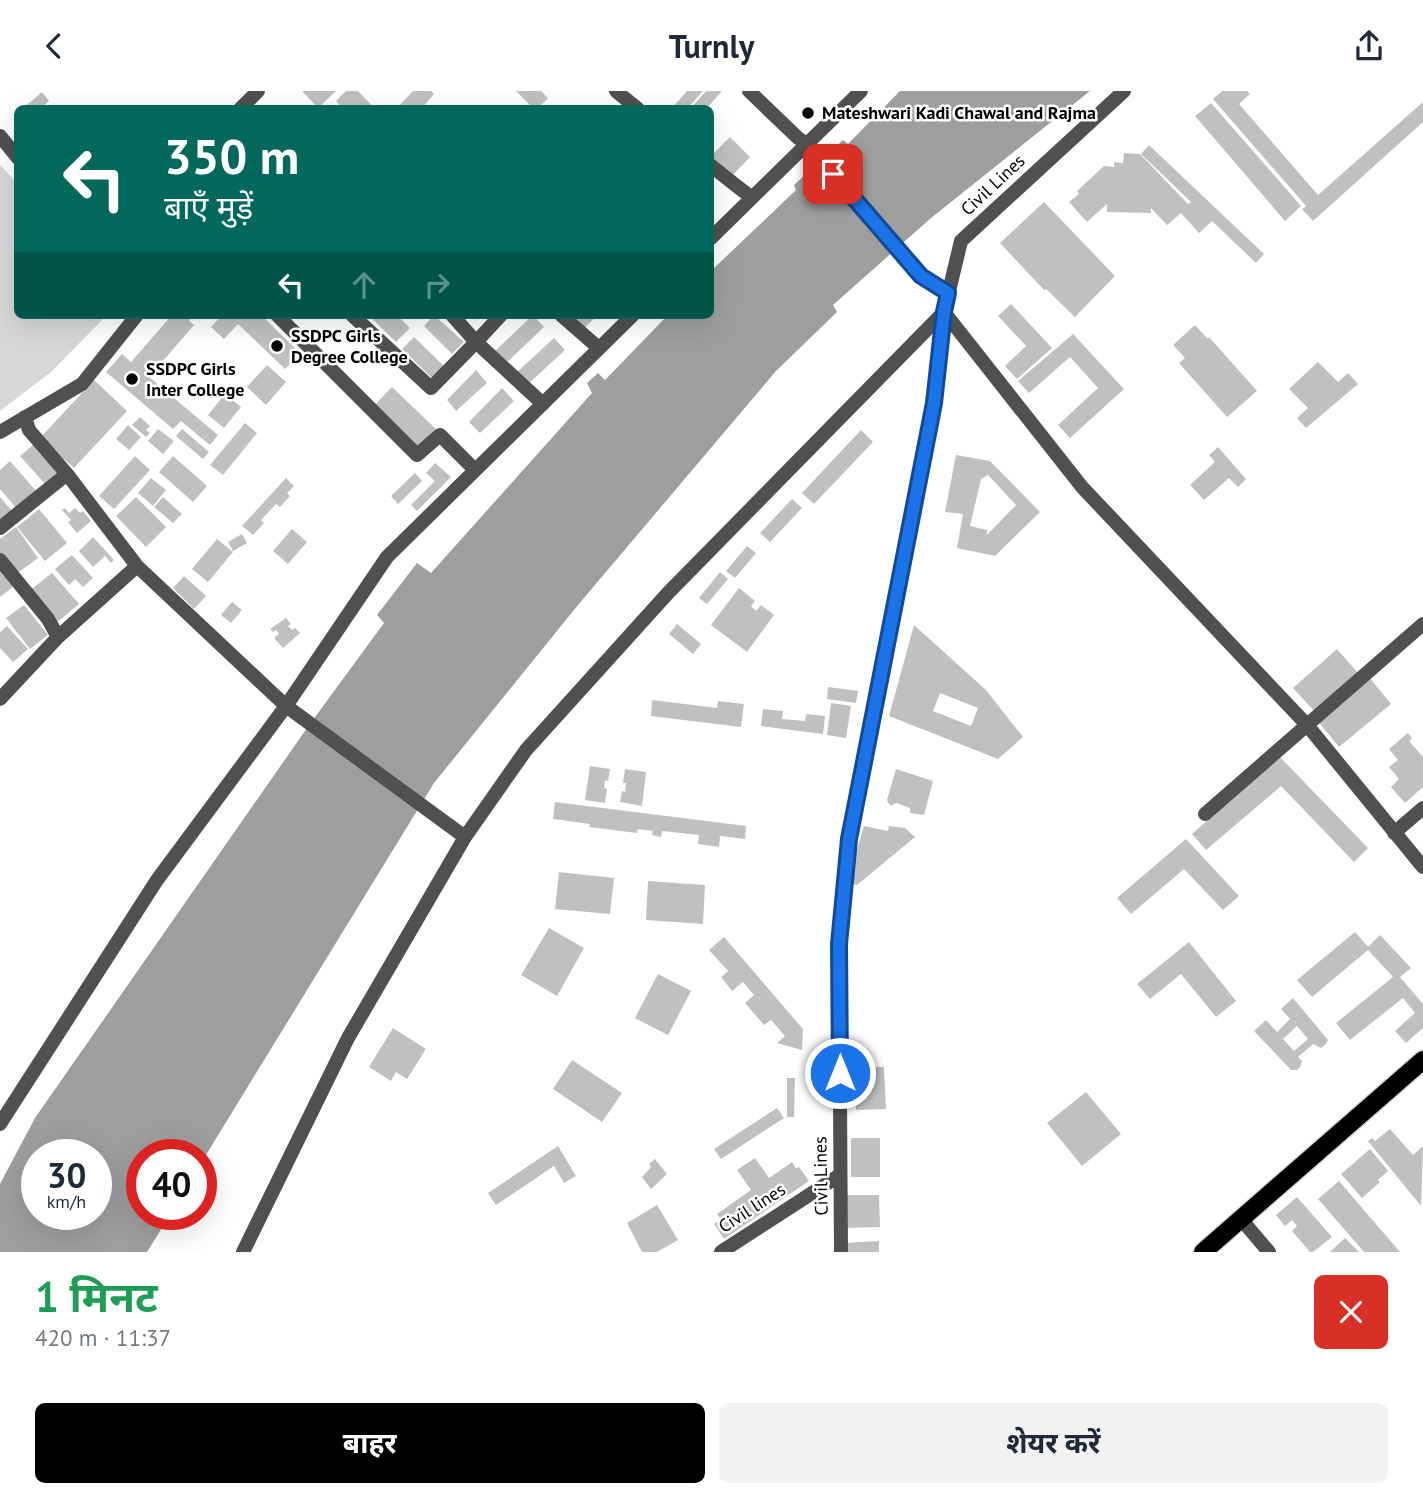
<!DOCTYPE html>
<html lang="hi">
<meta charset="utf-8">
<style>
body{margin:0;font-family:"PT Sans","Noto Sans Devanagari",sans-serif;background:#f2f2f3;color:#1f2937;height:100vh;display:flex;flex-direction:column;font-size:26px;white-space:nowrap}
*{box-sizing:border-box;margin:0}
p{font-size:23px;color:#747a83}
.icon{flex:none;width:38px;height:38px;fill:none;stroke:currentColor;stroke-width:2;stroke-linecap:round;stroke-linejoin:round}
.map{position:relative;height:1161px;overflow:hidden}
.details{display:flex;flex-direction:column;background:#fff;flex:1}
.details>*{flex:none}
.top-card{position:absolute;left:14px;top:14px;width:700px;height:214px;border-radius:10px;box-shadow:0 7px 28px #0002;background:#00695c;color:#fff;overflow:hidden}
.speed{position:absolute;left:21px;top:1048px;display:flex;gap:14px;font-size:35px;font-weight:700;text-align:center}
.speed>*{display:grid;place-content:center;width:91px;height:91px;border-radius:50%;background:#fff;box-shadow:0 7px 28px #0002;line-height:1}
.speed small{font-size:18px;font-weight:400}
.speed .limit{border:10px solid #d22;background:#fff;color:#111}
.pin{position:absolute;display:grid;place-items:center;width:60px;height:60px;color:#fff;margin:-30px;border-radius:14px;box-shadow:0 4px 10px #0006}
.me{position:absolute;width:77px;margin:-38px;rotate:0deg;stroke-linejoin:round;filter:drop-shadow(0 0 5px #0008)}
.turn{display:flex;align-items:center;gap:24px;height:147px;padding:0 35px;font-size:32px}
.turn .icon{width:91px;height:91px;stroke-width:2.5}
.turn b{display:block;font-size:49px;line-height:60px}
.lanes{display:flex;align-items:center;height:66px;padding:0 35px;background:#0003;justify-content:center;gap:35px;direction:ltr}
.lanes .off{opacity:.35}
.round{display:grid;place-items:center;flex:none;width:74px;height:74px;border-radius:10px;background:#f2f2f3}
.head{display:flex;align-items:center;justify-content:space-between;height:119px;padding:0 35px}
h1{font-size:42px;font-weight:700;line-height:52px;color:#1e9e55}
.primary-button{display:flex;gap:14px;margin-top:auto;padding:14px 35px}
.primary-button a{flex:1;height:80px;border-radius:10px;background:#000;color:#fff;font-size:28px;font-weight:700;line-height:80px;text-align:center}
.primary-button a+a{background:#f2f2f3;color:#1f2937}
header{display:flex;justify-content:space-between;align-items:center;height:91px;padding:0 35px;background:#fff;font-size:32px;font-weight:700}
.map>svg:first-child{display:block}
.green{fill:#d7d7d7}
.water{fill:#9e9e9e;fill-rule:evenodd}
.building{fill:#c0c0c0;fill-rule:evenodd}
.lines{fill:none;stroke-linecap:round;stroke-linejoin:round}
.major-casing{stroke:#dbdbdb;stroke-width:21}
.minor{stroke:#505050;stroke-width:14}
.major{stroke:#000;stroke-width:18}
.route-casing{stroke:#114b97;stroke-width:18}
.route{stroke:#1a73e8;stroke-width:12}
.poi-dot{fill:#000;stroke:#fff;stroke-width:2.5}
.labels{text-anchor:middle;stroke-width:5;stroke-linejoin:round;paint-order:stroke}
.poi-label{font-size:18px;font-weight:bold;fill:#000;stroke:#fff;text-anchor:start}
.street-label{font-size:18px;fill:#000;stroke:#fff}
</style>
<header><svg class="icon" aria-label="back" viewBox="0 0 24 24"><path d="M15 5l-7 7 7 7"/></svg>Turnly<svg class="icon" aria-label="share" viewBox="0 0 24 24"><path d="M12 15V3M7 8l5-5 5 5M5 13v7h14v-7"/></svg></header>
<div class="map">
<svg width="1423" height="1161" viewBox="0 0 1423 1161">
<rect width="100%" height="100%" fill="#fff"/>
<path class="green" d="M 0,74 L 17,92 L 18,224 L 107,224 L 51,281 L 0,320 Z"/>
<path class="water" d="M 900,0 L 1090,0 L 931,127 L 833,214 L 837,221 L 776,280 L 578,514 L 434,692 L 201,1072 L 201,1064 L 142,1064 L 142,1124 L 170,1124 L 147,1161 L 0,1161 L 0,1093 L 35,1027 L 307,637 L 384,532 L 377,524 L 417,472 L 431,482 L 592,302 L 587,292 L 598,282 L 605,289 L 668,224 L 710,224 L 711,180 L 796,99 L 794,94 L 843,49 L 848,53 ZM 37,1064 L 96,1064 L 96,1124 L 37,1124 Z"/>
<path class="building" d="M 302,0 L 336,0 L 318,17 Z
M 346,0 L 358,0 L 375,18 L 343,18 L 336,10 Z
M 413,0 L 431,0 L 434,3 L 421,18 L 396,18 Z
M 516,0 L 541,0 L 548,7 L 537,18 L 534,18 Z
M 687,0 L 703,0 L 687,18 L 671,18 Z
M 706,0 L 722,0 L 706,18 L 690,18 Z
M 1222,0 L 1247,0 L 1250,3 L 1239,13 L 1318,104 L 1423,11 L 1423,31 L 1313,130 L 1302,118 L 1306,115 L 1213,8 Z
M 42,1 L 49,10 L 40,18 L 22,18 Z
M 1211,12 L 1301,115 L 1285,130 L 1195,25 Z
M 730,46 L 750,66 L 730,87 L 710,66 Z
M 1149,54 L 1264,163 L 1256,172 L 1212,130 L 1199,142 L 1181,122 L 1167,134 L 1151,117 L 1151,122 L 1107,121 L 1107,113 L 1087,131 L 1069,111 L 1079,103 L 1077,100 L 1104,75 L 1114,76 L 1114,71 L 1123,72 L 1124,62 L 1140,63 L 1188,113 L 1191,111 L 1141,63 Z
M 1044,111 L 1115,185 L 1075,226 L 1046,198 L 1044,199 L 1000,152 Z
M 1011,213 L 1052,257 L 1017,288 L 1005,275 L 1026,255 L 998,225 Z
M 172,224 L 194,224 L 189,230 L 194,234 L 149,286 L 218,344 L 210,354 L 181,330 L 173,338 L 106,281 L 122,263 L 131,271 Z
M 222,224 L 261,224 L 300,262 L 285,278 L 238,233 L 224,248 L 211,236 Z
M 368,224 L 397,224 L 410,237 L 396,251 Z
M 434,224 L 464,251 L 452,263 L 424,235 Z
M 533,224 L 544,236 L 505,273 L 494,261 Z
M 574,224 L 598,224 L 581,240 L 570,228 Z
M 1195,234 L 1208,248 L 1209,246 L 1257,300 L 1227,326 L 1179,272 L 1185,267 L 1173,254 Z
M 1073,243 L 1124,298 L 1070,347 L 1058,334 L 1098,297 L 1070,266 L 1029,302 L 1018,290 Z
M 414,246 L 444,275 L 432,287 L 402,258 Z
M 554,247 L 565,259 L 526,295 L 515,283 Z
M 1318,271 L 1338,291 L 1348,282 L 1358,293 L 1306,337 L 1297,327 L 1308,317 L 1289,298 Z
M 267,274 L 286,291 L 266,314 L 247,296 Z
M 476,279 L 487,292 L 456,320 L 447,309 Z
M 94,289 L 127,320 L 74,377 L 40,347 Z
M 392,296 L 438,340 L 417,361 L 371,318 Z
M 502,297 L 514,310 L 480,342 L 469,331 Z
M 225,303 L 241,316 L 224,337 L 208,324 Z
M 140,326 L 150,335 L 146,339 L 150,342 L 146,346 L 132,334 Z
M 245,332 L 257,342 L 223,384 L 210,374 Z
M 128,334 L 141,346 L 129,359 L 116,348 Z
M 158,338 L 174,350 L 163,363 L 148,350 Z
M 182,338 L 209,361 L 203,368 L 176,345 Z
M 861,339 L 873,351 L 814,413 L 802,402 Z
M 35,352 L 61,382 L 46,394 L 20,365 Z
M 1218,356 L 1246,388 L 1238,396 L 1229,387 L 1204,409 L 1190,394 L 1215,371 L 1209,364 Z
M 956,364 L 990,370 L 1040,421 L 995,465 L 957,457 L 963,423 L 945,421 ZM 988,384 L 1016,414 L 987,444 L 987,439 L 970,435 L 981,388 Z
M 135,365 L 150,379 L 114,418 L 99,405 Z
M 173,365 L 207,395 L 193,411 L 159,381 Z
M 10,370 L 37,401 L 17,418 L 0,398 L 0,379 Z
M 435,372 L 451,386 L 417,420 L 411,414 L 435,390 L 426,382 Z
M 415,382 L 422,390 L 398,413 L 391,405 Z
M 151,387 L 166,399 L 153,415 L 138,402 Z
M 286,387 L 294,395 L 287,402 L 290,405 L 280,416 L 276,413 L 261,429 L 264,432 L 253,444 L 242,435 Z
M 0,406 L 13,421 L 0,432 Z
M 136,406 L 166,436 L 146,456 L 116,425 Z
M 163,406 L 182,423 L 173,432 L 154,416 Z
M 792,408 L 802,417 L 770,451 L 760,442 Z
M 65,417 L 69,422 L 75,417 L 80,422 L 83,420 L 91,430 L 77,442 L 68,431 L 71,429 L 62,419 Z
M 39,418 L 67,452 L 45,470 L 17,436 Z
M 16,436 L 38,467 L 15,484 L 0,464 L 0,448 Z
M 292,438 L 307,451 L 288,473 L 273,460 Z
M 242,443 L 247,452 L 233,460 L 228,451 Z
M 93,446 L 114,469 L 111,472 L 105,465 L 93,476 L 79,460 Z
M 217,448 L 233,461 L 208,491 L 192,478 Z
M 747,455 L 756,462 L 735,487 L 726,480 Z
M 72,464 L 93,487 L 83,496 L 75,488 L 69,494 L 55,478 Z
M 0,479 L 13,496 L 0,506 Z
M 720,481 L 728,488 L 707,513 L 699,507 Z
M 52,482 L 79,513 L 56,532 L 29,500 Z
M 184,485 L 206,505 L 194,518 L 173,497 Z
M 739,497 L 755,510 L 751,515 L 756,520 L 761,514 L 774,524 L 747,561 L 711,534 Z
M 232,511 L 242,519 L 231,532 L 221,524 Z
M 24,514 L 48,544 L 30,558 L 6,527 Z
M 286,527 L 291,533 L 288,535 L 292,539 L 295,537 L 300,542 L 283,557 L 274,547 L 279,543 L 276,539 L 273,541 L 270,538 Z
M 677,533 L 701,553 L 693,563 L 669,543 Z
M 914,534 L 986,599 L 1023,646 L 998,668 L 889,625 ZM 940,602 L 978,617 L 971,635 L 933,620 Z
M 7,535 L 28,558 L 13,571 L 0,557 L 0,541 Z
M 1337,558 L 1358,582 L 1315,621 L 1293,597 Z
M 1369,586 L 1391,613 L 1339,656 L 1317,629 Z
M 828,596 L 858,600 L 856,612 L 827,608 Z
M 652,609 L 717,617 L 718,610 L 744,613 L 741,636 L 651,625 Z
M 831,612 L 851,615 L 846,647 L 827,644 Z
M 763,618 L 783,620 L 782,628 L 805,630 L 806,623 L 825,625 L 823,643 L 761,635 Z
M 1408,642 L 1412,647 L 1409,650 L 1423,666 L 1423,696 L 1405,712 L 1391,696 L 1399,688 L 1389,676 L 1398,669 L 1389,658 Z
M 1279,665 L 1368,757 L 1354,771 L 1281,695 L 1206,759 L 1192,743 Z
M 590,675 L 610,678 L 608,690 L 605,689 L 604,697 L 607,698 L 605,712 L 585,709 Z
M 625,678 L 646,681 L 642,715 L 620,711 L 622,700 L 625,701 L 626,692 L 623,692 Z
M 896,678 L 933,690 L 924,724 L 910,722 L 910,717 L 896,712 L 891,715 L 889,713 L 887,709 Z
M 555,711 L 746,735 L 745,748 L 720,745 L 719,756 L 698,753 L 699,744 L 662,740 L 661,746 L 652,744 L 653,740 L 638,738 L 637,742 L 589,736 L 590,733 L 553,728 Z
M 864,735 L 888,740 L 889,735 L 905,737 L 915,746 L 857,794 L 847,792 Z
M 1186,748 L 1239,805 L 1223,819 L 1184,778 L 1131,823 L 1117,807 Z
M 559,781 L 614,787 L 610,823 L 555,818 Z
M 648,790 L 705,794 L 703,833 L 646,829 Z
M 549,837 L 584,857 L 557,905 L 521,884 Z
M 1355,841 L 1368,856 L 1380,844 L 1411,877 L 1400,886 L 1423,913 L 1423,937 L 1406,952 L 1395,940 L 1415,922 L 1403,907 L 1350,949 L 1336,932 L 1393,886 L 1368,859 L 1312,906 L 1297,889 Z
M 724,846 L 803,938 L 802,959 L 777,952 L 785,945 L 771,929 L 764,934 L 745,912 L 754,904 L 743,891 L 732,900 L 721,886 L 728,880 L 709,859 Z
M 1189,851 L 1236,910 L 1216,926 L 1181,883 L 1150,908 L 1137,893 Z
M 658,883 L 691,900 L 668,944 L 635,927 Z
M 1293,907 L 1328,949 L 1326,953 L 1321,957 L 1313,953 L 1298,966 L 1302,970 L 1300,976 L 1297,979 L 1291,979 L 1254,940 L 1266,929 L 1277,941 L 1290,928 L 1281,918 ZM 1297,935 L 1308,948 L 1294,960 L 1283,948 Z
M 393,937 L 426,958 L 407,988 L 396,981 L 391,990 L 369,976 Z
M 572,969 L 622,1002 L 602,1031 L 553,998 Z
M 872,971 L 872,976 L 884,976 L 886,1018 L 856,1019 L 854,972 Z
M 787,987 L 795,987 L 794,1026 L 787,1026 Z
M 1086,1001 L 1121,1043 L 1082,1075 L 1047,1032 Z
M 777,1017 L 784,1027 L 721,1068 L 714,1058 Z
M 1390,1038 L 1413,1064 L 1423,1055 L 1421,1115 L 1368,1050 L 1372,1047 L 1375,1050 Z
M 851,1047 L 880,1047 L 880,1086 L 851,1086 Z
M 558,1055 L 576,1085 L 564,1092 L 554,1075 L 496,1114 L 488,1102 Z
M 1370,1058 L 1388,1080 L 1378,1089 L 1380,1091 L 1362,1107 L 1341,1083 Z
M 755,1067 L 769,1087 L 792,1071 L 796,1077 L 799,1076 L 809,1090 L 724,1148 L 714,1133 L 721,1128 L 717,1123 L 751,1099 L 737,1079 Z
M 655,1068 L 667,1083 L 651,1098 L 642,1086 L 651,1076 L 649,1073 Z
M 1339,1090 L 1400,1161 L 1364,1161 L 1318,1108 Z
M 846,1104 L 879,1104 L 880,1136 L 847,1137 Z
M 1297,1106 L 1332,1146 L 1313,1161 L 1310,1161 L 1292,1140 L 1297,1135 L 1292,1129 L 1285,1135 L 1276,1124 Z
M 657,1114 L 678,1149 L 657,1161 L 642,1161 L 627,1132 Z
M 1345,1147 L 1359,1161 L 1330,1161 Z
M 879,1150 L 879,1161 L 845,1161 L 845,1152 Z"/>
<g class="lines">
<g class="major-casing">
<path id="major" d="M 1203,1161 L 1423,969"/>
</g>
<path class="minor" d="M 616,0 L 638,18
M 749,0 L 798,47 L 807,53 L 921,185 L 948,202
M 240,18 L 258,0
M 0,45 L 18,67
M 710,74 L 752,107
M 710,148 L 861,0
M 277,224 L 417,364 L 440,344 L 475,379
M 352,224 L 431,297 L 476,251 L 543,313
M 452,224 L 476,251 L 501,224
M 561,224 L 593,252
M 25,326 L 29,339 L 67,383 L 137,475 L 286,615 L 465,746
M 0,341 L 82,293 L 137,224
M 0,437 L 67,383
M 0,469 L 48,528 L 58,546
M 0,608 L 58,546 L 137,475
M 1205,723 L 1423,533
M 1394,742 L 1423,717
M 0,1033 L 157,789 L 286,615 L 387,466 L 633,224
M 1241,1128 L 1269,1161
M 243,1161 L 348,947 L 465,746 L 526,659 L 668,502 L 944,221 L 1082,396 L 1307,634 L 1423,776
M 721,1161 L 840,1084
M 841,1161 L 839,853 L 849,748 L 934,312 L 944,221 L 961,150 L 1124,0"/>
<use href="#major" class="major"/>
</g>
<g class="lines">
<g class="route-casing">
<path id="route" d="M 833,83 L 921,185 L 948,202 L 944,221 L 934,312 L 849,748 L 839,853 L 840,982"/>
</g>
<use href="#route" class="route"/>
</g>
<g class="poi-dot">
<circle cx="808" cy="22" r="7"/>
<circle cx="277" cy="255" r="7"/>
<circle cx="132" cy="288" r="7"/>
</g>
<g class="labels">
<g class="poi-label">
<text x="822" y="28">Mateshwari Kadi Chawal and Rajma</text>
<text x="291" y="251">SSDPC Girls<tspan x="291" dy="21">Degree College</tspan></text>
<text x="146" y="284">SSDPC Girls<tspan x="146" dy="21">Inter College</tspan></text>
</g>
<g class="street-label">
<text transform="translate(993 94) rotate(-43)" y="6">Civil Lines</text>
<text transform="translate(821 1085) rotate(-91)" y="6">Civil Lines</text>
<text transform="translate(752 1117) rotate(-33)" y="6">Civil lines</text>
</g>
</g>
</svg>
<div class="speed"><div>30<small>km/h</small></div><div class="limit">40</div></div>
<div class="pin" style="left:833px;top:83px;background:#d93025"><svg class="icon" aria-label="arrive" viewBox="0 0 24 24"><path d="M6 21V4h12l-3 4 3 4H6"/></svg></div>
<svg class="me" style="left:840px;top:982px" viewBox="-20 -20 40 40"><circle r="17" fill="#1a73e8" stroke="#fff" stroke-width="3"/><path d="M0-11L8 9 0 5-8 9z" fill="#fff"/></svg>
<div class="top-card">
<div class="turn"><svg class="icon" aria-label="left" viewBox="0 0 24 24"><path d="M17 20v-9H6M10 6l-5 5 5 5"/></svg><div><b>350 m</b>बाएँ मुड़ें</div></div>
<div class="lanes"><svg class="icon" aria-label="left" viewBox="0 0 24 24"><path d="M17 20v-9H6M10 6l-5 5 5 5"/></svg><svg class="icon off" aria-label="ahead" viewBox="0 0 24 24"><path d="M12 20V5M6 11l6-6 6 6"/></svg><svg class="icon off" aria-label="right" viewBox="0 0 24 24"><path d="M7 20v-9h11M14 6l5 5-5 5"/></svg></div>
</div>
</div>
<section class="details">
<div class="head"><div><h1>1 मिनट</h1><p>420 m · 11:37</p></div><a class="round" style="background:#d93025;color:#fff"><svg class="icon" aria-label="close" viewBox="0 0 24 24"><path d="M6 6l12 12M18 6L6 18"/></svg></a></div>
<div class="primary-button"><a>बाहर</a><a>शेयर करें</a></div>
</section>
